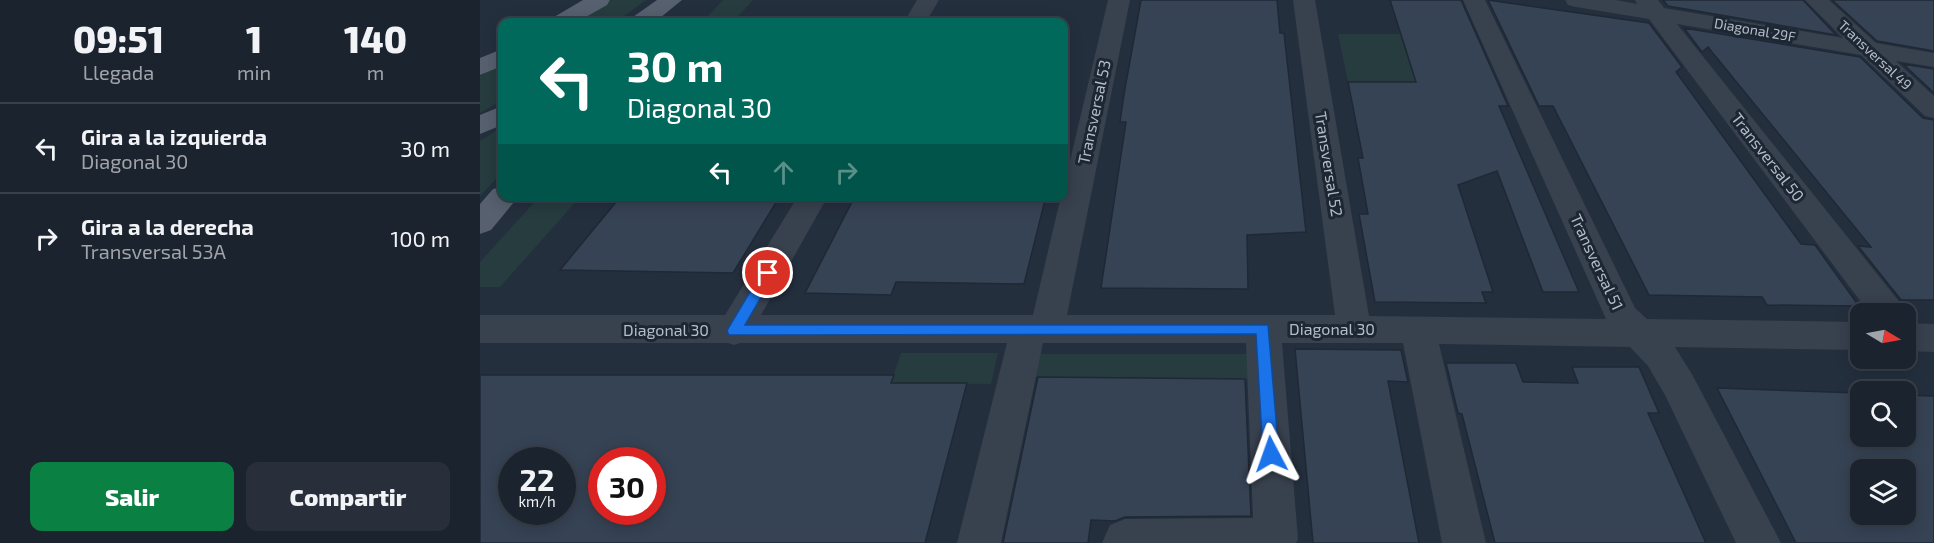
<!DOCTYPE html>
<html lang="es">
<style>
body{margin:0;font-family:"Exo 2",sans-serif;background:#282f3a;color:#f1f3f6;height:100vh;display:flex;flex-direction:column;font-size:22px;white-space:nowrap}
*{box-sizing:border-box;margin:0}
p{font-size:20px;color:#a0a4aa}
.icon{flex:none;width:33px;height:33px;fill:none;stroke:currentColor;stroke-width:2;stroke-linecap:round;stroke-linejoin:round}
.map{position:relative;flex:1;overflow:hidden}
.panel{display:flex;flex-direction:column;background:#1b232e;width:480px}
.panel>*{flex:none}
.guide{position:absolute;left:18px;top:18px;width:570px;height:183px;border-radius:12px;box-shadow:0 3px 15px #0003,0 0 0 2px #39404a;background:#00695c;color:#fff;overflow:hidden}
.needle{width:39px;rotate:100deg}
.tools{position:absolute;left:1370px;top:303px;display:grid;gap:12px}
.tools a{display:grid;place-items:center;width:66px;height:66px;border-radius:12px;background:#1b232e;box-shadow:0 3px 15px #0003,0 0 0 2px #39404a;font-size:30px}
.speed{position:absolute;left:18px;top:447px;display:flex;gap:12px;font-size:30px;font-weight:700;text-align:center}
.speed>*{display:grid;place-content:center;width:78px;height:78px;border-radius:50%;background:#1b232e;box-shadow:0 3px 15px #0003,0 0 0 2px #39404a;line-height:1}
.speed small{font-size:15px;font-weight:400}
.speed .limit{border:9px solid #d22;background:#fff;color:#111}
.pin{position:absolute;display:grid;place-items:center;width:51px;height:51px;color:#fff;margin:-26px;border:3px solid #fff;border-radius:50%;box-shadow:0 2px 6px #0007}
.me{position:absolute;width:66px;margin:-33px;rotate:356deg;stroke-linejoin:round;filter:drop-shadow(0 0 4px #0008)}
.turn{display:flex;align-items:center;gap:21px;height:126px;padding:0 30px;font-size:27px}
.turn .icon{width:78px;height:78px;stroke-width:2.5}
.turn b{display:block;font-size:42px;line-height:51px}
.lanes{display:flex;align-items:center;height:57px;padding:0 30px;background:#0003;justify-content:center;gap:30px;direction:ltr}
.lanes .off{opacity:.35}
.eta{display:flex;justify-content:space-evenly;align-items:center;height:102px;text-align:center}
.eta b{font-size:36px;font-weight:800;line-height:42px}
.action{display:flex;gap:12px;margin-top:auto;padding:12px 30px}
.action a{flex:1;height:69px;border-radius:12px;background:#0b8043;color:#fff;font-size:24px;font-weight:800;line-height:69px;text-align:center}
.action a+a{background:#282f3a;color:#f1f3f6}
ul{padding:0;list-style:none}
li{display:flex;align-items:center;gap:18px;height:90px;padding:0 30px;border-top:2px solid #39404a}
li div{flex:1}
li b{display:block;font-size:22px}
li em{font-style:normal}
main{display:flex;flex:1;min-height:0}
.map>svg:first-child{display:block}
.green{fill:#263c3f}
.building{fill:#364354;stroke:#1f2835;stroke-width:1.5;fill-rule:evenodd}
.lines{fill:none;stroke-linecap:round;stroke-linejoin:round}
.minor{fill:#38414e;fill-rule:evenodd}
.major{fill:#56606e;fill-rule:evenodd}
.route{fill:#1a73e8;stroke:#114b97;stroke-width:1.5}
.labels{text-anchor:middle;stroke-width:6;stroke-linejoin:round;paint-order:stroke}
.far-street-label{font-size:14px;fill:#b4bcc9;stroke:#1d2633}
.street-label{font-size:16px;fill:#b4bcc9;stroke:#1d2633}
</style>
<main>
<section class="panel">
<div class="eta">
<div><b>09:51</b><p>Llegada</p></div>
<div><b>1</b><p>min</p></div>
<div><b>140</b><p>m</p></div>
</div>
<ul>
<li><svg class="icon" aria-label="left" viewBox="0 0 24 24"><path d="M17 20v-9H6M10 6l-5 5 5 5"/></svg><div><b>Gira a la izquierda</b><p>Diagonal 30</p></div><em>30 m</em></li>
<li><svg class="icon" aria-label="right" viewBox="0 0 24 24"><path d="M7 20v-9h11M14 6l5 5-5 5"/></svg><div><b>Gira a la derecha</b><p>Transversal 53A</p></div><em>100 m</em></li>
</ul>
<div class="action"><a>Salir</a><a>Compartir</a></div>
</section>
<div class="map">
<svg width="1454" height="543" viewBox="0 0 1454 543">
<rect width="100%" height="100%" fill="#242f3e"/>
<path class="green" d="M 131,0 L 166,0 L 136,22 L 93,22 Z
M 243,0 L 273,0 L 253,22 L 222,22 Z
M 858,34 L 921,34 L 937,82 L 868,82 Z
M 22,63 L 22,100 L 0,113 L 0,76 Z
M 22,127 L 22,173 L 0,196 L 0,141 Z
M 59,197 L 100,197 L 20,287 L 0,287 L 0,262 Z
M 421,353 L 518,353 L 511,384 L 411,383 Z
M 557,354 L 768,354 L 770,379 L 553,377 Z"/>
<path class="building" d="M 661,0 L 797,0 L 800,33 L 804,33 L 826,232 L 767,235 L 768,289 L 621,288 L 646,122 L 640,122 L 644,94 Z
M 910,0 L 981,0 L 1028,106 L 1019,106 L 1099,292 L 1063,292 L 1017,171 L 978,185 L 1013,292 L 1002,292 L 1006,303 L 895,302 L 879,214 L 888,214 L 878,158 L 883,158 L 868,82 L 936,82 Z
M 1008,0 L 1169,23 L 1202,67 L 1196,72 L 1321,244 L 1335,245 L 1379,306 L 1287,305 L 1282,297 L 1169,295 L 1073,106 L 1059,106 Z
M 1183,0 L 1323,0 L 1356,35 L 1188,6 Z
M 1352,0 L 1454,0 L 1454,51 L 1397,41 Z
M 1204,28 L 1380,57 L 1443,118 L 1454,120 L 1454,300 L 1421,300 L 1378,246 L 1391,247 L 1228,47 L 1222,52 Z
M 1423,64 L 1454,69 L 1454,93 Z
M 141,196 L 300,196 L 253,273 L 80,270 Z
M 375,196 L 566,196 L 544,284 L 416,282 L 411,295 L 325,293 Z
M 815,349 L 921,350 L 928,382 L 908,381 L 939,543 L 833,543 Z
M 966,363 L 1036,363 L 1043,382 L 1098,383 L 1092,367 L 1159,367 L 1179,413 L 1168,413 L 1226,543 L 1015,543 L 982,414 L 978,413 Z
M 0,375 L 414,375 L 411,383 L 487,383 L 445,543 L 0,543 ZM 32,460 L 82,460 L 82,512 L 32,512 ZM 122,460 L 172,460 L 172,512 L 122,512 Z
M 558,377 L 765,379 L 771,516 L 645,517 L 635,521 L 611,520 L 608,543 L 523,543 Z
M 1237,388 L 1380,393 L 1380,436 L 1425,436 L 1425,395 L 1454,396 L 1454,543 L 1316,543 ZM 1380,470 L 1425,470 L 1425,514 L 1380,514 Z"/>
<g class="lines">
<path class="minor" d="M 437,0 L 459,0 L 446,22 L 424,22 Z
M 628,0 L 650,0 L 587,315 L 855,315 L 813,0 L 835,0 L 889,316 L 1126,319 L 983,0 L 1005,0 L 1155,308 L 1167,319 L 1380,322 L 1380,350 L 1195,347 L 1213,376 L 1301,543 L 1256,543 L 1185,395 L 1168,366 L 1150,347 L 959,344 L 1006,543 L 962,543 L 923,343 L 802,343 L 818,539 L 816,543 L 622,543 L 630,525 L 645,519 L 773,518 L 766,343 L 563,343 L 521,543 L 477,543 L 527,343 L 260,343 L 254,345 L 248,343 L 0,343 L 0,315 L 245,315 L 318,196 L 348,196 L 281,315 L 553,315 L 581,196 L 584,196 L 584,186 Z
M 1085,0 L 1136,0 L 1157,4 L 1155,0 L 1178,0 L 1184,8 L 1363,38 L 1325,0 L 1349,0 L 1396,43 L 1454,53 L 1454,67 L 1416,61 L 1454,96 L 1454,118 L 1445,116 L 1381,55 L 1197,24 L 1422,305 L 1427,314 L 1425,318 L 1425,314 L 1390,314 L 1169,19 L 1096,7 L 1088,5 Z
M 1425,323 L 1454,324 L 1454,352 L 1425,351 Z"/>
<path class="major" d="M 103,0 L 130,0 L 127,5 L 97,22 L 71,22 L 74,17 Z
M 177,0 L 202,0 L 175,22 L 150,22 L 153,17 Z
M 22,49 L 22,66 L 0,75 L 0,58 Z
M 22,106 L 22,125 L 0,134 L 0,115 Z
M 22,187 L 22,196 L 39,196 L 11,230 L 0,234 L 0,204 L 13,189 Z"/>
</g>
<path class="route" d="M 288,268 L 295,273 L 265,325 L 788,325 L 799,454 L 797,460 L 791,462 L 785,460 L 783,454 L 776,334 L 249,335 L 247,331 L 249,327 L 283,270 Z"/>
<g class="labels">
<g class="far-street-label">
<text transform="translate(1275 30) rotate(10)" y="5">Diagonal 29F</text>
<text transform="translate(1395 55) rotate(43)" y="5">Transversal 49</text>
</g>
<g class="street-label">
<text transform="translate(614 112) rotate(-78)" y="6">Transversal 53</text>
<text transform="translate(1288 157) rotate(52)" y="6">Transversal 50</text>
<text transform="translate(849 164) rotate(81)" y="6">Transversal 52</text>
<text transform="translate(1117 262) rotate(65)" y="6">Transversal 51</text>
<text x="852" y="335">Diagonal 30</text>
<text x="186" y="336">Diagonal 30</text>
</g>
</g>
</svg>
<div class="tools">
<a><svg class="needle" viewBox="-14 -14 28 28"><path d="M0-13l5 13h-10z" fill="#e53935"/><path d="M0 13l5-13h-10z" fill="#a0a4aa"/></svg></a>
<a><svg class="icon" aria-label="search" viewBox="0 0 24 24"><circle cx="10" cy="10" r="6"/><path d="M15 15l6 6"/></svg></a>
<a><svg class="icon" aria-label="layers" viewBox="0 0 24 24"><path d="M12 4l9 5-9 5-9-5zM3 14l9 5 9-5"/></svg></a>
</div>
<div class="speed"><div>22<small>km/h</small></div><div class="limit">30</div></div>
<div class="pin" style="left:288px;top:273px;background:#d93025"><svg class="icon" aria-label="arrive" viewBox="0 0 24 24"><path d="M6 21V4h12l-3 4 3 4H6"/></svg></div>
<svg class="me" style="left:791px;top:454px" viewBox="-20 -20 40 40"><path d="M0-17L14 15 0 8-14 15z" fill="#1a73e8" stroke="#fff" stroke-width="4"/></svg>
<div class="guide">
<div class="turn"><svg class="icon" aria-label="left" viewBox="0 0 24 24"><path d="M17 20v-9H6M10 6l-5 5 5 5"/></svg><div><b>30 m</b>Diagonal 30</div></div>
<div class="lanes"><svg class="icon" aria-label="left" viewBox="0 0 24 24"><path d="M17 20v-9H6M10 6l-5 5 5 5"/></svg><svg class="icon off" aria-label="ahead" viewBox="0 0 24 24"><path d="M12 20V5M6 11l6-6 6 6"/></svg><svg class="icon off" aria-label="right" viewBox="0 0 24 24"><path d="M7 20v-9h11M14 6l5 5-5 5"/></svg></div>
</div>
</div>
</main>
